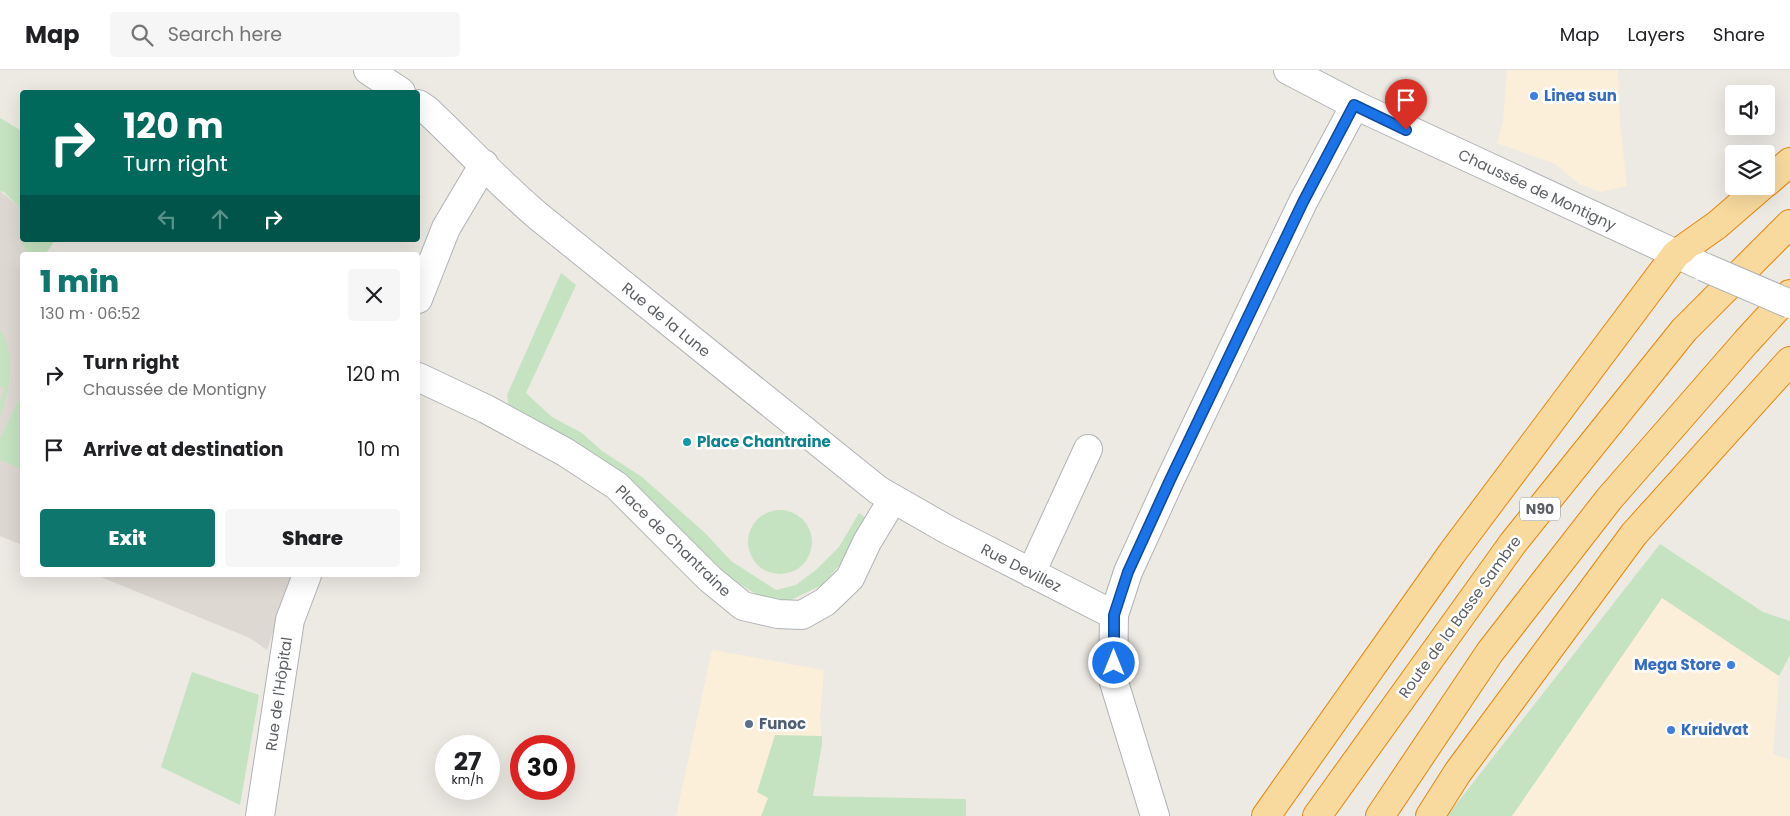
<!DOCTYPE html>
<meta charset="utf-8">
<style>
body{margin:0;font-family:Poppins,sans-serif;background:#f6f6f6;color:#202124;height:100vh;display:flex;flex-direction:column;font-size:19px;white-space:nowrap}
*{box-sizing:border-box;margin:0}
p{font-size:16px;color:#757577}
.icon{flex:none;width:28px;height:28px;fill:none;stroke:currentColor;stroke-width:2;stroke-linecap:round;stroke-linejoin:round}
.map{position:relative;flex:1;overflow:hidden}
.drawer{position:absolute;left:20px;top:182px;width:400px;height:325px;display:flex;flex-direction:column;background:#fff;border-radius:5px;box-shadow:0 5px 20px #0002}
.drawer>*{flex:none}
.banner{position:absolute;left:20px;top:20px;width:400px;height:152px;border-radius:5px;box-shadow:0 5px 20px #0002;background:#00695c;color:#fff;overflow:hidden}
.buttons{position:absolute;left:1725px;top:15px;display:grid;gap:10px}
.buttons a{display:grid;place-items:center;width:50px;height:50px;border-radius:5px;background:#fff;box-shadow:0 5px 20px #0002;font-size:25px}
.speed{position:absolute;left:435px;top:665px;display:flex;gap:10px;font-size:25px;font-weight:700;text-align:center}
.speed>*{display:grid;place-content:center;width:65px;height:65px;border-radius:50%;background:#fff;box-shadow:0 5px 20px #0002;line-height:1}
.speed small{font-size:12px;font-weight:400}
.speed .limit{border:8px solid #d22;background:#fff;color:#111}
.pin{position:absolute;display:grid;place-items:center;width:42px;height:42px;color:#fff;margin:-51px -21px;border-radius:50% 50% 50% 0;rotate:-45deg;box-shadow:0 0 5px #0007}
.pin .icon{rotate:45deg}
.me{position:absolute;width:55px;margin:-28px;rotate:0deg;stroke-linejoin:round;filter:drop-shadow(0 0 4px #0008)}
.turn{display:flex;align-items:center;gap:18px;height:105px;padding:0 20px;font-size:22px}
.turn .icon{width:65px;height:65px;stroke-width:2.5}
.turn b{display:block;font-size:35px;line-height:42px}
.lanes{display:flex;align-items:center;height:48px;padding:0 20px;background:#0003;justify-content:center;gap:25px;direction:ltr}
.lanes .off{opacity:.35}
.round{display:grid;place-items:center;flex:none;width:52px;height:52px;border-radius:5px;background:#f6f6f6}
.headline{display:flex;align-items:center;justify-content:space-between;height:85px;padding:0 20px}
h1{font-size:30px;font-weight:800;line-height:38px;color:#0f766e}
.action{display:flex;gap:10px;margin-top:auto;padding:10px 20px}
.action a{flex:1;height:58px;border-radius:5px;background:#0f766e;color:#fff;font-size:20px;font-weight:800;line-height:58px;text-align:center}
.action a+a{background:#f6f6f6;color:#202124}
ul{padding:0;list-style:none}
li{display:flex;align-items:center;gap:15px;height:75px;padding:0 20px}
li div{flex:1}
li b{display:block;font-size:19px}
li em{font-style:normal}
header{display:flex;align-items:center;gap:30px;box-sizing:border-box;height:70px;padding:0 25px;background:#fff;border-bottom:1px solid #e0e0e0}
header strong{font-size:24px}
nav{display:flex;gap:28px;margin-inline-start:auto;font-size:18px}
.search{width:350px;height:45px;background:#f6f6f6;display:flex;align-items:center;gap:12px;box-sizing:border-box;padding:0 18px;border-radius:5px;color:#757577;font-size:19px}
.map>svg:first-child{display:block}
.commercial{fill:#fcefd9}
.education{fill:#ddd8d1}
.green{fill:#c5e3c0}
.lines{fill:none;stroke-linecap:round;stroke-linejoin:round}
.minor-casing{stroke:#b0b4b7;stroke-width:30}
.secondary-casing{stroke:#afb3b7;stroke-width:30}
.trunk-casing{stroke:#e3860d;stroke-width:30}
.minor{stroke:#fff;stroke-width:28}
.secondary{stroke:#fff;stroke-width:28}
.trunk{stroke:#f8da9e;stroke-width:28}
.secondary-bridge-casing{stroke:#afb3b7;stroke-width:30;stroke-linecap:butt}
.secondary-bridge{stroke:#fff;stroke-width:28}
.route-casing{stroke:#114b97;stroke-width:12}
.route{stroke:#1a73e8;stroke-width:9}
.shop-dot{fill:#3f7fe0;stroke:#fff;stroke-width:2}
.culture-dot{fill:#0f9aa8;stroke:#fff;stroke-width:2}
.service-dot{fill:#5c6f8a;stroke:#fff;stroke-width:2}
.labels{text-anchor:middle;stroke-width:5;stroke-linejoin:round;paint-order:stroke}
.shield{fill:#fff;stroke:#8c8f92;stroke-width:1}
.shield-label{font-size:14px;font-weight:bold;fill:#5b5f63}
.shop-label{font-size:15px;font-weight:bold;fill:#366cbe;stroke:#fff;text-anchor:start}
.street-label{font-size:15px;fill:#5b5f63;stroke:#fff}
.culture-label{font-size:15px;font-weight:bold;fill:#0d838f;stroke:#fff;text-anchor:start}
.service-label{font-size:15px;font-weight:bold;fill:#4e5e75;stroke:#fff;text-anchor:start}
</style>
<header>
<strong>Map</strong>
<div class="search"><svg class="icon" aria-label="search" viewBox="0 0 24 24"><circle cx="10" cy="10" r="6"/><path d="M15 15l6 6"/></svg>Search here</div>
<nav><a>Map</a><a>Layers</a><a>Share</a></nav>
</header>
<div class="map">
<svg width="1790" height="746" viewBox="0 0 1790 746">
<rect width="100%" height="100%" fill="#ede9e3"/>
<path class="commercial" d="M 1507,0 L 1618,0 L 1620,52 L 1627,116 L 1600,122 L 1579,114 L 1555,94 L 1497,73 L 1503,52 Z
M 1662,527 L 1779,606 L 1773,684 L 1790,690 L 1790,746 L 1512,746 Z
M 712,580 L 824,600 L 820,648 L 822,674 L 813,726 L 966,729 L 966,746 L 676,746 Z"/>
<path class="education" d="M 0,121 L 22,139 L 22,170 L 26,170 L 23,175 L 29,185 L 22,185 L 22,475 L 0,466 Z
M 96,505 L 292,505 L 267,580 L 250,568 Z"/>
<path class="green" d="M 0,48 L 22,61 L 22,140 L 4,122 L 0,121 Z
M 26,170 L 55,170 L 45,185 L 29,185 L 22,174 Z
M 561,203 L 576,215 L 526,323 L 552,347 L 582,363 L 602,381 L 642,407 L 705,463 L 731,491 L 776,520 L 796,515 L 817,499 L 839,477 L 859,443 L 870,451 L 843,491 L 822,515 L 776,537 L 720,501 L 509,337 L 507,325 Z
M 0,260 C 17,284 9,320 0,347 L 0,331 L 5,319 L 0,316 Z
M 22,319 L 22,399 L 0,390 L 0,368 L 20,328 Z
M748 472a32 32 0 1 1 64 0a32 32 0 1 1-64 0Z
M 1660,474 L 1763,542 L 1790,551 L 1790,585 L 1779,606 L 1662,528 L 1512,746 L 1447,746 Z
M 192,602 L 259,625 L 240,735 L 161,697 Z
M 775,665 L 822,666 L 822,674 L 813,726 L 966,729 L 966,746 L 761,746 L 768,728 L 757,722 Z"/>
<g class="lines">
<g class="minor-casing">
<path id="minor" d="M 368,0 L 401,22
M 418,34 L 427,40 C 464,75 499,113 538,146 L 878,420 L 948,460 L 1114,545
M 418,229 L 446,158 L 484,94
M 418,307 L 486,339 L 565,382 L 617,416 L 710,509 L 743,536 L 778,544 L 802,545 L 825,532 L 850,508 L 867,472 L 893,429
M 1031,503 L 1088,379
M 260,746 L 290,550 L 307,505
M 1155,746 L 1113,609 L 1114,545 L 1128,502 L 1170,410 L 1303,132 L 1355,35"/>
</g>
<g class="secondary-casing">
<path id="secondary" d="M 1288,0 L 1355,35 L 1698,194"/>
</g>
<g class="trunk-casing">
<path id="trunk" d="M 1766,113 L 1790,92
M 1266,746 L 1452,483 L 1676,184 L 1717,155 L 1762,116
M 1317,746 L 1513,473 L 1684,260 L 1790,154
M 1380,746 L 1490,582 L 1609,429 L 1746,272 L 1790,224
M 1430,746 L 1458,702 L 1634,464 L 1790,291"/>
</g>
<use href="#minor" class="minor"/>
<use href="#secondary" class="secondary"/>
<use href="#trunk" class="trunk"/>
<g class="secondary-bridge-casing">
<path id="secondary-bridge" d="M 1704,197 L 1790,234"/>
</g>
<use href="#secondary-bridge" class="secondary-bridge"/>
</g>
<g class="lines">
<g class="route-casing">
<path id="route" d="M 1114,593 L 1114,545 L 1128,502 L 1170,410 L 1303,132 L 1354,35 L 1406,60"/>
</g>
<use href="#route" class="route"/>
</g>
<g class="shop-dot">
<circle cx="1534" cy="26" r="5"/>
<circle cx="1731" cy="595" r="5"/>
<circle cx="1671" cy="660" r="5"/>
</g>
<circle class="culture-dot" cx="687" cy="372" r="5"/>
<circle class="service-dot" cx="749" cy="654" r="5"/>
<g class="labels">
<rect class="shield" x="1520" y="427.5" width="40" height="23" rx="4"/>
<g class="shield-label">
<text x="1540" y="444">N90</text>
</g>
<g class="shop-label">
<text x="1544" y="31">Linea sun</text>
<text x="1721" y="600" text-anchor="end">Mega Store</text>
<text x="1681" y="665">Kruidvat</text>
</g>
<g class="street-label">
<text transform="translate(1537 120) rotate(25)" y="5">Chaussée de Montigny</text>
<text transform="translate(666 250) rotate(39)" y="5">Rue de la Lune</text>
<text transform="translate(673 471) rotate(44)" y="5">Place de Chantraine</text>
<text transform="translate(1021 498) rotate(27)" y="5">Rue Devillez</text>
<text transform="translate(1460 547) rotate(-54)" y="5">Route de la Basse Sambre</text>
<text transform="translate(279 624) rotate(-82)" y="5">Rue de l'Hôpital</text>
</g>
<g class="culture-label">
<text x="697" y="377">Place Chantraine</text>
</g>
<g class="service-label">
<text x="759" y="659">Funoc</text>
</g>
</g>
</svg>
<div class="buttons">
<a><svg class="icon" aria-label="sound" viewBox="0 0 24 24"><path d="M4 9h4l5-4v14l-5-4H4zM17 9q2 3 0 6"/></svg></a>
<a><svg class="icon" aria-label="layers" viewBox="0 0 24 24"><path d="M12 4l9 5-9 5-9-5zM3 14l9 5 9-5"/></svg></a>
</div>
<div class="speed"><div>27<small>km/h</small></div><div class="limit">30</div></div>
<div class="pin" style="left:1406px;top:60px;background:#d93025"><svg class="icon" aria-label="arrive" viewBox="0 0 24 24"><path d="M6 21V4h12l-3 4 3 4H6"/></svg></div>
<svg class="me" style="left:1114px;top:593px" viewBox="-20 -20 40 40"><circle r="17" fill="#1a73e8" stroke="#fff" stroke-width="3"/><path d="M0-11L8 9 0 5-8 9z" fill="#fff"/></svg>
<div class="banner">
<div class="turn"><svg class="icon" aria-label="right" viewBox="0 0 24 24"><path d="M7 20v-9h11M14 6l5 5-5 5"/></svg><div><b>120 m</b>Turn right</div></div>
<div class="lanes"><svg class="icon off" aria-label="left" viewBox="0 0 24 24"><path d="M17 20v-9H6M10 6l-5 5 5 5"/></svg><svg class="icon off" aria-label="ahead" viewBox="0 0 24 24"><path d="M12 20V5M6 11l6-6 6 6"/></svg><svg class="icon" aria-label="right" viewBox="0 0 24 24"><path d="M7 20v-9h11M14 6l5 5-5 5"/></svg></div>
</div>
<section class="drawer">
<div class="headline"><div><h1>1 min</h1><p>130 m · 06:52</p></div><a class="round"><svg class="icon" aria-label="close" viewBox="0 0 24 24"><path d="M6 6l12 12M18 6L6 18"/></svg></a></div>
<ul>
<li><svg class="icon" aria-label="right" viewBox="0 0 24 24"><path d="M7 20v-9h11M14 6l5 5-5 5"/></svg><div><b>Turn right</b><p>Chaussée de Montigny</p></div><em>120 m</em></li>
<li><svg class="icon" aria-label="arrive" viewBox="0 0 24 24"><path d="M6 21V4h12l-3 4 3 4H6"/></svg><div><b>Arrive at destination</b></div><em>10 m</em></li>
</ul>
<div class="action"><a>Exit</a><a>Share</a></div>
</section>
</div>
